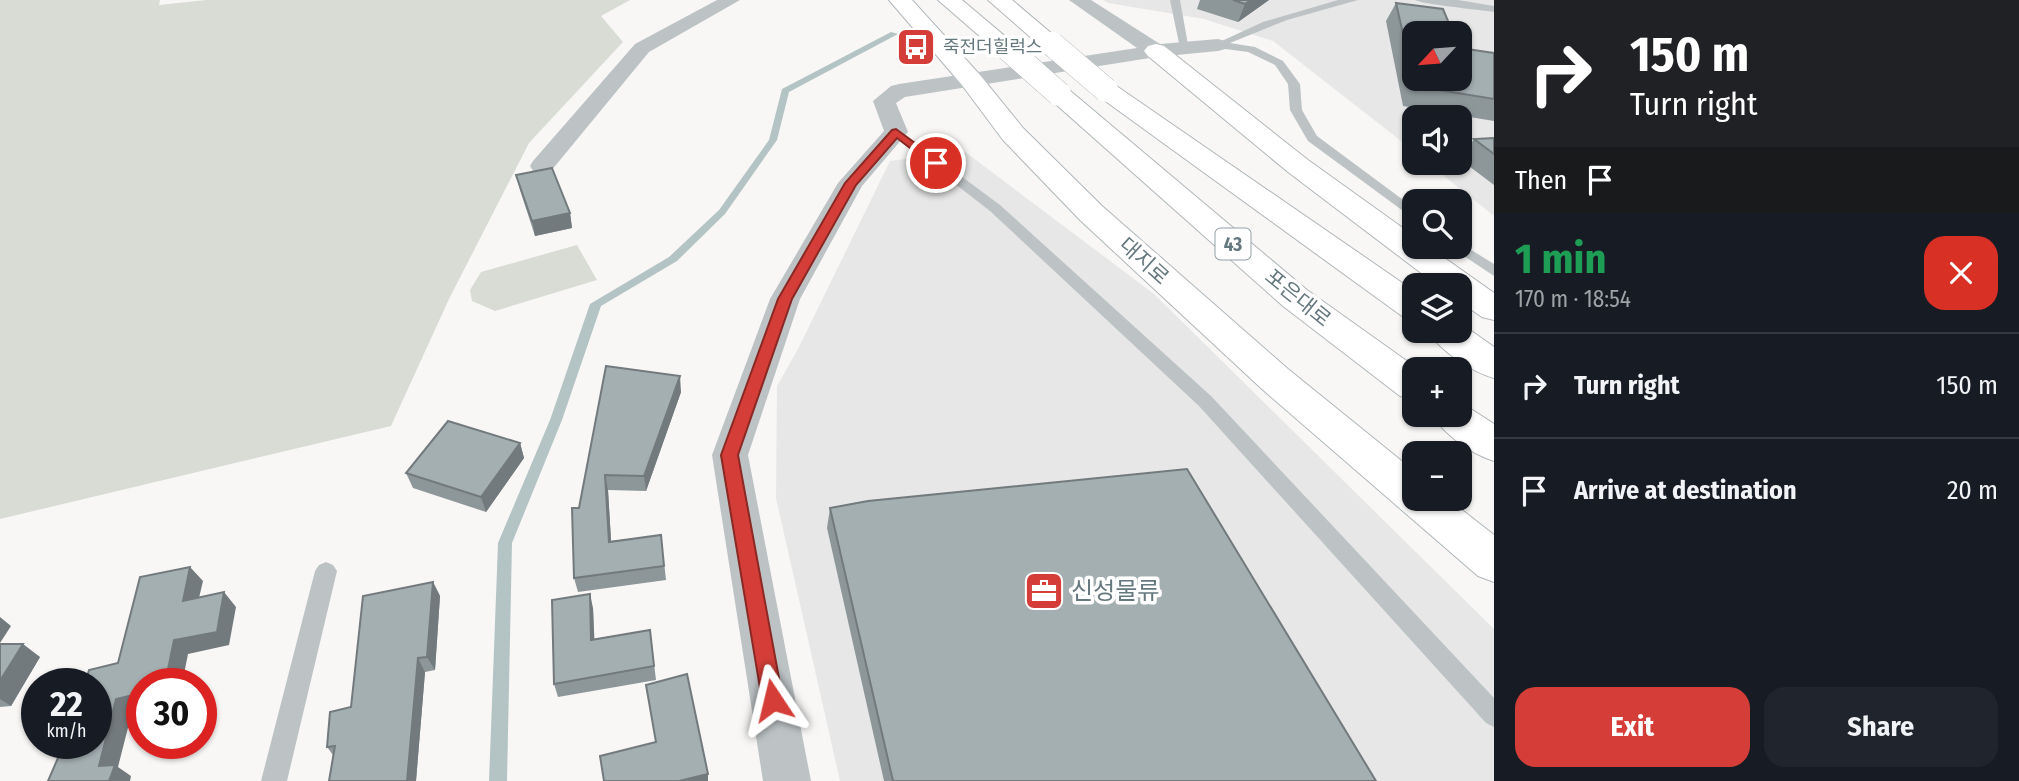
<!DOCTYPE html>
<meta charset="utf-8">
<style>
body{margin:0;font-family:"Fira Sans Condensed","Noto Sans KR",sans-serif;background:#20242c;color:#f1f3f6;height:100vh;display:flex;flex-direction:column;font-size:26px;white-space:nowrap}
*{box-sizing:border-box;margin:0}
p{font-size:23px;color:#9ea1a6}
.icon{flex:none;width:38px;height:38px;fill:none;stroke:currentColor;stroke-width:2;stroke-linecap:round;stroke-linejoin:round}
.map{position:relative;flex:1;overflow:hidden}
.drawer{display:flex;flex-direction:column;background:#171b24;width:525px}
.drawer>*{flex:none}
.hud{background:#202124;color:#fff;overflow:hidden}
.needle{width:46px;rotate:244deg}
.tools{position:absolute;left:1402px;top:21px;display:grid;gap:14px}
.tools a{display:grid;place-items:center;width:70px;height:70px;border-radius:14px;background:#171b24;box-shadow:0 2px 5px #0004;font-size:35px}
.speed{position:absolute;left:21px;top:668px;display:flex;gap:14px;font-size:35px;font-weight:700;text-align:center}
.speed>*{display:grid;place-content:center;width:91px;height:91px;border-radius:50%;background:#171b24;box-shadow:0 2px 5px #0004;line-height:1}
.speed small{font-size:18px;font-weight:400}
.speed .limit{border:10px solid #d22;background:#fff;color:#111}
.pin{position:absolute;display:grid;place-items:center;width:60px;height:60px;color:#fff;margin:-30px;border:4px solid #fff;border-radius:50%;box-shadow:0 2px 7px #0007}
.me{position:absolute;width:77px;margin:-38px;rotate:350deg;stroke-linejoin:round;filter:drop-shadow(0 0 5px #0008)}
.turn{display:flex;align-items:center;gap:24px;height:147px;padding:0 21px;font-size:32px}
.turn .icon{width:91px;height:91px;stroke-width:2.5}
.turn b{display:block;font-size:49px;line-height:60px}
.then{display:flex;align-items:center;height:66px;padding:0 21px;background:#0003;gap:14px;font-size:26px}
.round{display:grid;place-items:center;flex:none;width:74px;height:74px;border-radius:21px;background:#20242c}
.summary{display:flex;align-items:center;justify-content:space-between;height:119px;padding:0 21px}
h1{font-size:42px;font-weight:700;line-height:52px;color:#1e9e55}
.cta{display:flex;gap:14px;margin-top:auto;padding:14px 21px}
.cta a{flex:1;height:80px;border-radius:21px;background:#d53e38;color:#fff;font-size:28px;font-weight:700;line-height:80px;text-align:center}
.cta a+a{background:#20242c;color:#f1f3f6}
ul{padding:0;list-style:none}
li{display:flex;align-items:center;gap:21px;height:105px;padding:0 21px;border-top:2px solid #363941}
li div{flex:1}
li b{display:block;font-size:26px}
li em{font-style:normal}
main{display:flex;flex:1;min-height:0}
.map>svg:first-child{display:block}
.built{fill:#e6e7e6;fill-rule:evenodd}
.green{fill:#d9dcd5}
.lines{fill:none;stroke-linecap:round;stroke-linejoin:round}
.stream{fill:#b4c4c4;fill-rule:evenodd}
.secondary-casing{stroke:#b0b7ba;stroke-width:2}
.trunk-casing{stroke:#b1b7b9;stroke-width:2}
.service{fill:#bdc3c5;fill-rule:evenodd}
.minor{fill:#bdc3c5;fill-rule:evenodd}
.secondary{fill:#fff;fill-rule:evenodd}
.trunk{fill:#fff;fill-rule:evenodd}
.trunk-bridge-casing{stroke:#b1b7b9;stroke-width:25;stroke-linecap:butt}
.trunk-bridge{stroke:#fff;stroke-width:24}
.wall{fill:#8d9699}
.shaded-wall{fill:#737a7d}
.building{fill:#a4afb2;stroke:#737a7d;stroke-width:2}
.route{fill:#d53e38;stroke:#8a2824;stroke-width:2}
.labels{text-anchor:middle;stroke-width:7;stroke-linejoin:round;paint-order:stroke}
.far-poi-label{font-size:18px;fill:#65787e;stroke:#fff;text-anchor:start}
.shield{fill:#fff;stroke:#93a0a5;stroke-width:2}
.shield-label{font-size:19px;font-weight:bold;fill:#65787e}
.street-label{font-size:21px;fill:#65787e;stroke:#fff}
.near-poi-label{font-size:24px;fill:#65787e;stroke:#fff;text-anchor:start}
</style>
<main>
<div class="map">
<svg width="1494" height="781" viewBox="0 0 1494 781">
<rect width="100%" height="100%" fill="#f8f7f6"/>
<path class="built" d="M 1103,0 L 1494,0 L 1494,216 L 1428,163 L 1460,163 L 1460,117 L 1414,117 L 1414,151 L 1273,41 L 1204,19 L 1108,3 ZM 1414,33 L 1460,33 L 1460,79 L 1414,79 Z
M 964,151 L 1154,294 L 1494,629 L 1494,781 L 840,781 L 776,498 L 777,386 L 798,349 L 890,161 Z"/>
<path class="green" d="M 0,0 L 160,0 L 159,5 L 206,0 L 630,0 L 601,16 L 623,42 L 529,143 L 449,299 L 391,426 L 0,519 Z
M 577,245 L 597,280 L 495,311 L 472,301 L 470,290 L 481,272 Z"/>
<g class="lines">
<path class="stream" d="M 891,32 L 898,34 L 789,92 L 777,140 L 725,214 L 677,261 L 601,306 L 562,420 L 512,543 L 507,781 L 489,781 L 498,543 L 550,420 L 590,304 L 669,257 L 719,210 L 769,140 L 782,89 Z"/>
<g class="secondary-casing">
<path id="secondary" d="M 889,0 L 912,0 L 980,75 L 1023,128 L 1102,206 L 1288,369 L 1414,471 L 1414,499 L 1448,499 L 1494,535 L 1494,582 L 1478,576 L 1262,389 L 1080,220 L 1003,140 L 962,85 Z"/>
</g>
<g class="trunk-casing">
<path id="trunk" d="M 938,0 L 962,0 L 1019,48 L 1015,53 L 999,53 Z
M 988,0 L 1012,0 L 1064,44 L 1060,49 L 1044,49 Z
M 1156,44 L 1164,46 L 1308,160 L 1414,236 L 1414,247 L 1429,247 L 1494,293 L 1494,320 L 1482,317 L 1460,302 L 1460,285 L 1437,285 L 1288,172 L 1148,56 L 1144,51 L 1148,46 Z
M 1106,82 L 1115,85 L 1414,291 L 1414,319 L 1402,316 L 1097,95 L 1093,90 L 1097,85 Z
M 1059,86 L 1068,89 L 1307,290 L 1418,369 L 1414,369 L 1414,400 L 1400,396 L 1283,306 L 1050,99 L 1046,94 L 1050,89 Z
M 1460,323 L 1494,347 L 1494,378 C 1472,372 1440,351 1428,331 L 1460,331 Z
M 1460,402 L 1494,424 L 1494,461 C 1472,454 1444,435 1433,415 L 1460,415 Z"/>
</g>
<path class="service" d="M 1170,0 L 1180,0 L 1189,50 L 1180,48 Z
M 1338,0 L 1358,0 L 1287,20 L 1230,43 L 1255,47 L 1283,61 L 1300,84 L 1302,110 L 1317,136 L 1414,208 L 1414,219 L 1308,141 L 1290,110 L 1288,84 L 1275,65 L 1248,52 L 1218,48 L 1213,45 L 1263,22 Z
M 1415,0 L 1458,0 L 1494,6 L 1494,12 C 1481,10 1421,4 1415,0 Z
M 896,128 L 1000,205 L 1211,396 L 1494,698 L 1494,727 L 1486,723 L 1199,406 L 990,211 L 892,135 L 890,132 Z
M 1460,243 L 1494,264 L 1494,276 L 1455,250 L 1453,247 L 1460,247 Z
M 326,562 L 333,565 L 337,571 L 287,781 L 261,781 L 315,571 L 319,565 Z"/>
<path class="minor" d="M 717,0 L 740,0 L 649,52 L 551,171 L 542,173 L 533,171 L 530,166 L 533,161 L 635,44 Z
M 1069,0 L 1091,0 L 1160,44 L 1218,39 L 1225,41 L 1228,45 L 1225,49 L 1218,51 L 1156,57 L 905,97 L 896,103 L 908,132 L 862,186 L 800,299 L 748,455 L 811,781 L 763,781 L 712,455 L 770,299 L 838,183 L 884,131 L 873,101 L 891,86 L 899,84 L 1137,48 Z"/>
<use href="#secondary" class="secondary"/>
<use href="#trunk" class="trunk"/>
<g class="trunk-bridge-casing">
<path id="trunk-bridge" d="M 1052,44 L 1106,90
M 1007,48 L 1059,94"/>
</g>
<use href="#trunk-bridge" class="trunk-bridge"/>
</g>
<path class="wall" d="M 1200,0 L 1269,0 L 1238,22 L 1197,9 Z
M 1396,3 L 1414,79 L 1494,53 L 1494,121 L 1403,106 L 1386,21 Z
M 1494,138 L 1494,185 L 1461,160 L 1474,139 Z
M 516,175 L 570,213 L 572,228 L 535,236 L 520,190 Z
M 606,366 L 681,392 L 646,491 L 608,490 L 611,541 L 661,535 L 666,580 L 578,592 L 574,578 L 579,508 Z
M 520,443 L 524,458 L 486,512 L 413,488 L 406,473 Z
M 830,508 L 1376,781 L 884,781 L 827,528 Z
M 433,582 L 440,596 L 435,670 L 425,672 L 416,781 L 329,781 L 333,755 L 327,747 L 351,707 Z
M 593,608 L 594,639 L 650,630 L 656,680 L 558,697 L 554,684 Z
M 0,644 L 40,657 L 11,706 L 0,707 Z"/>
<path class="shaded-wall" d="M 1251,0 L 1269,0 L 1238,22 L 1245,4 Z
M 570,213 L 572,228 L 535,236 L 532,221 Z
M 680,376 L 681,392 L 646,491 L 644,476 Z
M 520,443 L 524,458 L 486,512 L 481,497 Z
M 605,475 L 608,490 L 612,556 L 609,542 Z
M 190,567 L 203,581 L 195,615 L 183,601 Z
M 433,582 L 440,596 L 435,670 L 427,657 Z
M 224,592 L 236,607 L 229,645 L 188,654 L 182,684 L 165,684 L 174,640 Z
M 590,594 L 593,608 L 595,653 L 591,640 Z
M 0,617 L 11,626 L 0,643 Z
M 23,644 L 40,657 L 11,706 L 0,699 L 0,681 Z
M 418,658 L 425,672 L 416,781 L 407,781 Z
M 142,693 L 142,710 L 132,712 L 118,767 L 131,776 L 130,781 L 109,781 L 99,766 L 116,699 Z
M 708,774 L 708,781 L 679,781 Z"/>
<path class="building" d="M 1233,0 L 1251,0 L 1245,4 Z
M 1396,3 L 1443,9 L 1453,33 L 1414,33 L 1414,79 L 1460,79 L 1460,48 L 1494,53 L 1494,99 L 1415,86 Z
M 1494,138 L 1494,154 L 1474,139 Z
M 552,168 L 570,213 L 532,221 L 516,175 Z
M 606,366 L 680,376 L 644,476 L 605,475 L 609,542 L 661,535 L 664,566 L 574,578 L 572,508 L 579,508 Z
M 448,421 L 520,443 L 481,497 L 406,473 Z
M 1187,469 L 1376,781 L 893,781 L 830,508 L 868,501 Z
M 190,567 L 183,601 L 224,592 L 217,632 L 174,640 L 165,684 L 142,684 L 142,693 L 116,699 L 99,766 L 115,765 L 109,781 L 48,781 L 64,744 L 96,744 L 96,684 L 85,684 L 89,670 L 118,663 L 140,577 Z
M 433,582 L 427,657 L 418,658 L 407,781 L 329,781 L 335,746 L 327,747 L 330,712 L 351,707 L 363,596 Z
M 590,594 L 591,640 L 650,630 L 654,666 L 554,684 L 552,600 Z
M 0,644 L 23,644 L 0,681 Z
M 687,674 L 708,774 L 679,781 L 604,781 L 600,756 L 656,742 L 646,685 Z"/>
<path class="route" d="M 896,129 L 942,163 L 932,165 L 897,138 L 856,185 L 792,299 L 738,455 L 783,700 L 780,707 L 773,710 L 765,707 L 762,700 L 721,455 L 778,299 L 845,183 L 892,130 Z"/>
<defs>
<g id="bus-square" transform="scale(2.0125)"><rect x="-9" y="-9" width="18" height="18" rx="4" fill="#d53e38" stroke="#fff"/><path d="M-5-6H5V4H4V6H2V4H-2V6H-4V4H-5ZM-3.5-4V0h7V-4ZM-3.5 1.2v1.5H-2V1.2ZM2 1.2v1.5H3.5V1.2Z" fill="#fff"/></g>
<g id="office-square" transform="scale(2.0125)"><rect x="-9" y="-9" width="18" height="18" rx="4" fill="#d53e38" stroke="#fff"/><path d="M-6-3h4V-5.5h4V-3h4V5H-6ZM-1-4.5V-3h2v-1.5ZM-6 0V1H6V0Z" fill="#fff"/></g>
</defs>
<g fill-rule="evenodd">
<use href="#bus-square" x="916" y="47"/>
<use href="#office-square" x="1044" y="591"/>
</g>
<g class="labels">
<g class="far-poi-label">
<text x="943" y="53">죽전더힐럭스</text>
</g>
<rect class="shield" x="1215.5" y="228.5" width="35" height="31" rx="5"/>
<g class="shield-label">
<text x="1233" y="251">43</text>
</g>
<g class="street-label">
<text transform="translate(1144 261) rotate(42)" y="7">대지로</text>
<text transform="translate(1298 298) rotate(39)" y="7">포은대로</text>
</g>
<g class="near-poi-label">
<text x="1071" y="599">신성물류</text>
</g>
</g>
</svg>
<div class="tools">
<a><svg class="needle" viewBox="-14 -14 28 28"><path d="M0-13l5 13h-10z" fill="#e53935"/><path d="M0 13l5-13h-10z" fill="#9ea1a6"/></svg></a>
<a><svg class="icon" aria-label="sound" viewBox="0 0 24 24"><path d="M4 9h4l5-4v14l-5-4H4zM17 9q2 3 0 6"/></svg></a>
<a><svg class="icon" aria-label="search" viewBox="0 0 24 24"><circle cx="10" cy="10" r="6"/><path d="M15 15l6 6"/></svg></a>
<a><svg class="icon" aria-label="layers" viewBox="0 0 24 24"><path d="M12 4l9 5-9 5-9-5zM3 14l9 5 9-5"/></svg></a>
<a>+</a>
<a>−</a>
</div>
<div class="speed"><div>22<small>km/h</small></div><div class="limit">30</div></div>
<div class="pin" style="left:936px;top:163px;background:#d93025"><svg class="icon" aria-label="arrive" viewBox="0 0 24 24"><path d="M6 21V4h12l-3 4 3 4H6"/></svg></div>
<svg class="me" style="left:773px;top:700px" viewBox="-20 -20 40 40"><path d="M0-17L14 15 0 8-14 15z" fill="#d53e38" stroke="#fff" stroke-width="4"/></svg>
</div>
<section class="drawer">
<div class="hud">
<div class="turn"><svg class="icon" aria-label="right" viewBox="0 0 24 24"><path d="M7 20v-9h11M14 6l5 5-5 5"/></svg><div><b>150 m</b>Turn right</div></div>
<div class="then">Then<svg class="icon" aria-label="arrive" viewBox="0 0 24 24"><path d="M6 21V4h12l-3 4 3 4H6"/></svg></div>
</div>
<div class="summary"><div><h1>1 min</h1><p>170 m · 18:54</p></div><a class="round" style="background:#d93025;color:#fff"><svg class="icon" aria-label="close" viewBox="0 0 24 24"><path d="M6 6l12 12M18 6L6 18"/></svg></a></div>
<ul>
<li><svg class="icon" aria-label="right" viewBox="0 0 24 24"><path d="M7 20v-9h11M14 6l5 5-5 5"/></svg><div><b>Turn right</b></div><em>150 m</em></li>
<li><svg class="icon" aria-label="arrive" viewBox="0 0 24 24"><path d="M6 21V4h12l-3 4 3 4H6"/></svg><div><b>Arrive at destination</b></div><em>20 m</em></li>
</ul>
<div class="cta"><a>Exit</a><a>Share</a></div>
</section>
</main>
